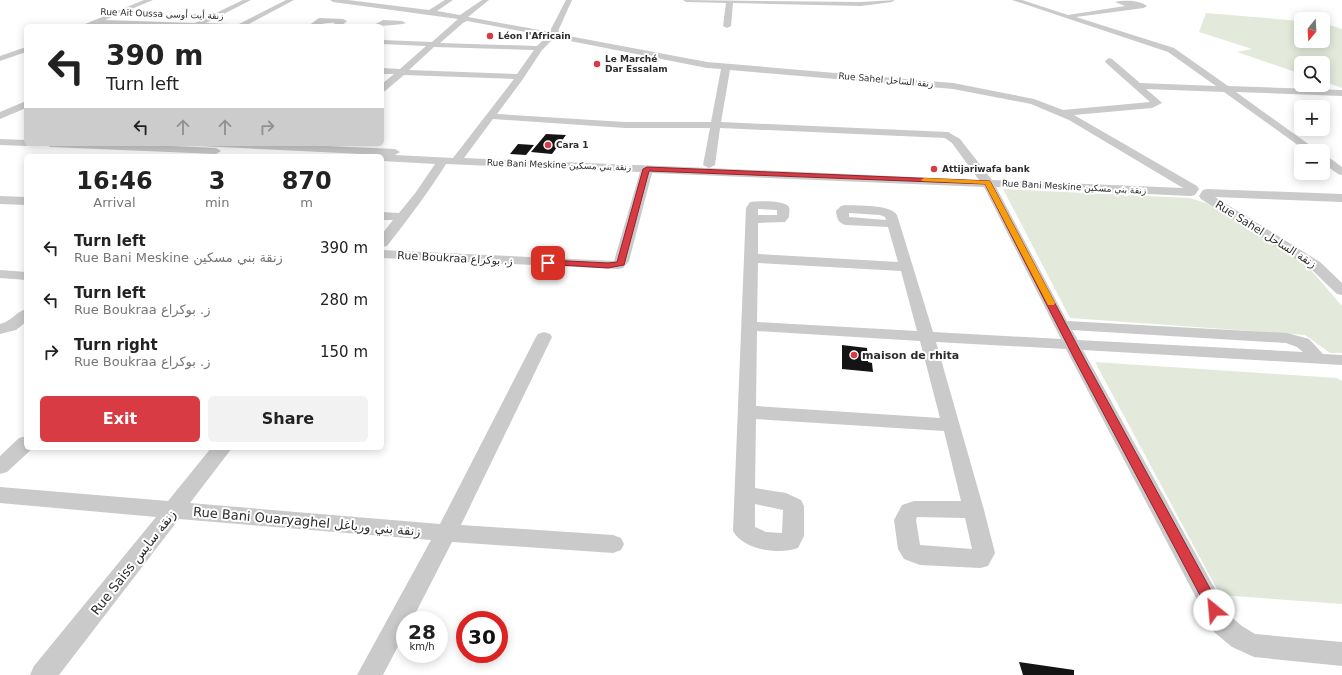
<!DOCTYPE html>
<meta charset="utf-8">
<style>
body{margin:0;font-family:"DejaVu Sans","Noto Sans Arabic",sans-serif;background:#f2f2f2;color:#222;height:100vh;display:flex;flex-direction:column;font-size:15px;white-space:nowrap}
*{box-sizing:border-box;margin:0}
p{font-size:13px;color:#767676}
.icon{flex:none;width:22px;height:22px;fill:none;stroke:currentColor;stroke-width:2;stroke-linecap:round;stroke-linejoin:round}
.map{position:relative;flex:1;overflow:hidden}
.side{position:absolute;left:24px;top:154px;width:360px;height:296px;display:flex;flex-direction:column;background:#fff;border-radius:6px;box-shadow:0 2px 10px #0003}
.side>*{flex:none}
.guide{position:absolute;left:24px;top:24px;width:360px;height:122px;border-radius:6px;box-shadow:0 2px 10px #0003;background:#fff;color:#222;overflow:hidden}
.needle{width:26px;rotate:198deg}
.controls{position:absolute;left:1294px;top:12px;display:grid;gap:8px}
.controls a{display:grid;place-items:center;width:36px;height:36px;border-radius:6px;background:#fff;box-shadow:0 2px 10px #0003;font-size:20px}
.speed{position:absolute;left:396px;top:611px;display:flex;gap:8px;font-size:20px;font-weight:700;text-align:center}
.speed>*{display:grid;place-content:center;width:52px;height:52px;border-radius:50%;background:#fff;box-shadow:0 2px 10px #0003;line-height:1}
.speed small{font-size:10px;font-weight:400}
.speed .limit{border:6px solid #d22;background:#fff;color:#111}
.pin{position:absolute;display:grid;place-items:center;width:34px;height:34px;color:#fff;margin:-17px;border-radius:8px;box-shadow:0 2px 6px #0006}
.me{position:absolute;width:44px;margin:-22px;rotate:332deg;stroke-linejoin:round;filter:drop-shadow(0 0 3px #0008)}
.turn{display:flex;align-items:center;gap:14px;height:84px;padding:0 16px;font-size:18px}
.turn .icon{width:52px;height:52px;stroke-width:2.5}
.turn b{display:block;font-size:28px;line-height:34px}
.lanes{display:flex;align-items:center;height:38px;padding:0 16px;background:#0003;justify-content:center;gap:20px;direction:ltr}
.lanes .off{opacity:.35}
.eta{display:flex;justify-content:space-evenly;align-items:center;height:68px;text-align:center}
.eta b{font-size:24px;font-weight:700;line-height:28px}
.button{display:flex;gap:8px;margin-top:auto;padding:8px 16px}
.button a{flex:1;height:46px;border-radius:6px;background:#d83b43;color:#fff;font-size:16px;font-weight:700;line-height:46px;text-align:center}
.button a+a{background:#f2f2f2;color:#222}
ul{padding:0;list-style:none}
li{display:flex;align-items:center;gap:12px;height:52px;padding:0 16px}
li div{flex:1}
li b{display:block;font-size:15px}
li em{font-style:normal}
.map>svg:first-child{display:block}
.green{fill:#e3eadb}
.building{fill:#141414}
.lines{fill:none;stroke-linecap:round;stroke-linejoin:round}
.minor{fill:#cacaca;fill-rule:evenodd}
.route{fill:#d83b43;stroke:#8c262c}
.slow{fill:#f59e0b}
.poi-dot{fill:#d83b43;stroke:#fff;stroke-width:1.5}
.labels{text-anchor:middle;stroke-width:4;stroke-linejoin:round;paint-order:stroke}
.far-street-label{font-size:9px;fill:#2d2d2d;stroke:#fff}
.far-poi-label{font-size:9px;font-weight:bold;fill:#2d2d2d;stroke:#fff;text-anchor:start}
.street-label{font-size:11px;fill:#2d2d2d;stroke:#fff}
.poi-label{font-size:11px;font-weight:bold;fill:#2d2d2d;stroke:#fff;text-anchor:start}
.near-street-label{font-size:13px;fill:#2d2d2d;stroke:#fff}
</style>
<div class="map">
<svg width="1342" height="675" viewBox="0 0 1342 675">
<rect width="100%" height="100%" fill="#fff"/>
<path class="green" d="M 1206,13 L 1301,21 L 1301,41 L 1323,41 L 1323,23 L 1342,29 L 1342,88 L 1323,81 L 1323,63 L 1301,63 L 1301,74 L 1237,52 L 1252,49 L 1199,32 Z
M 1003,189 L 1190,198 L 1209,204 L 1305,263 L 1342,306 L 1342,353 L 1330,353 L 1305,335 L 1070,318 Z
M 1095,362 L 1337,378 L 1342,381 L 1342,604 L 1220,595 Z"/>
<path class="building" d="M 546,134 L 566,135 L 552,154 L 531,152 Z
M 518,144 L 534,145 L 526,155 L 510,154 Z
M 842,345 L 867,348 L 868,362 L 872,363 L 873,372 L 842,369 Z
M 1019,662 L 1074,670 L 1074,675 L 1023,675 Z"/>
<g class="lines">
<path class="minor" d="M 144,0 L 153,0 L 105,20 L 195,23 L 243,0 L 251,0 L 206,23 L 228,24 L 232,26 L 95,24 L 91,26 L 80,26 Z
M 286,0 L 294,0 L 245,26 L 235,26 Z
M 330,0 L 348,0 L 429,10 L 445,0 L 453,0 L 437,11 L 460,15 L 482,0 L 489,0 L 468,17 L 550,32 L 550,35 L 555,37 L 542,50 L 523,79 L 497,114 L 625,122 L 711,122 L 721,69 L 707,68 L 555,38 L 555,35 L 551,33 L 551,29 L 566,0 L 572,0 L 559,29 L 558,34 L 707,62 L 953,83 L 1034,99 L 1063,110 L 1150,102 L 1106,63 L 1105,61 L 1109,58 L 1112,59 L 1140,83 L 1216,86 L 1168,52 L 1012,0 L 1022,0 L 1068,15 L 1125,6 L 1115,2 C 1123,0 1140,0 1147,6 L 1144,8 L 1076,17 L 1174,48 L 1228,86 L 1342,90 L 1342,96 L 1236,92 L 1318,151 L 1306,151 L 1224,92 L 1146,89 L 1160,101 L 1162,103 L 1152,108 L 1074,115 L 1197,186 L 1199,189 L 1195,195 L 1191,196 L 996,187 L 1067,321 L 1287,333 L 1309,339 L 1323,354 L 1342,355 L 1342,365 L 1083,350 L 1230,616 L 1242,626 L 1255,634 L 1342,642 L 1342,666 L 1254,657 L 1232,647 L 1214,632 L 1066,349 L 936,342 L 984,510 L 995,553 L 988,566 L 980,568 L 920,565 L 904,559 L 898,549 L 894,520 L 902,505 L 914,501 L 961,501 L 944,431 L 756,419 L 755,488 L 786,493 L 801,500 L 804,506 L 804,536 L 798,548 C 779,555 743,550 733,531 L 746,208 L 750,202 C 757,201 785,200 789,207 C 790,210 789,214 789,217 L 785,222 L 758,223 L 758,254 L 898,262 L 888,227 L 846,225 C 838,223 837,219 836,211 L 841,206 L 845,205 C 858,206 890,204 897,215 L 933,332 L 1061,339 L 984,187 L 652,173 L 629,261 L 623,268 L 618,269 L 382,258 L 382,250 L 614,261 L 640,172 L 446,164 C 428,193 408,219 387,246 L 382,247 L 382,234 L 393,220 L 382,220 L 382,212 L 399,213 L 416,192 L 435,164 L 382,161 L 382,156 L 378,156 L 382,155 L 201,146 L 200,144 L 281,144 L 395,149 L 400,152 L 395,155 L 453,158 L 514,79 L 404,75 L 385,91 L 382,92 L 382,84 L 394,74 L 382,74 L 382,68 L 400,69 L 426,46 L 382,44 L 382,40 L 432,42 L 458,19 L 333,2 ZM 467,21 L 547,36 L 537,46 L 440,43 L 463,23 ZM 434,47 L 534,50 L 517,74 L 409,70 ZM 730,70 L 953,89 L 1031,104 L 1069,120 L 1183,188 L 992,180 L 960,139 L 948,132 L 721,122 ZM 493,119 L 625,128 L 710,128 L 703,165 L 709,168 L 464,158 ZM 720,128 L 945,138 L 952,143 L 979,180 L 709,168 L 715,165 ZM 758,209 L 777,210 L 777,215 L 758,215 ZM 849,213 L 880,215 L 885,217 L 886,220 L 849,217 ZM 758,263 L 901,271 L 917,331 L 757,322 ZM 1072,330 L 1286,343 L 1297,347 L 1303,352 L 1078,340 ZM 757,331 L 920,341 L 940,418 L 756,406 ZM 755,504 L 783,510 L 782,533 L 766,532 L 755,527 ZM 917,517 L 965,518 L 972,549 L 920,545 L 916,520 Z
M 683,0 L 861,2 L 895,0 L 892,2 L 861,6 L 733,3 L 731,26 L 727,28 L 723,26 L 726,3 L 686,2 Z
M 319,18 L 343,19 L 347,21 L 341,26 L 326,26 L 336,23 C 324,22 319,26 308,26 Z
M 383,20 L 402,21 L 406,23 C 403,25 378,26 372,26 Z
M 26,47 L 26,52 L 0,61 L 0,56 Z
M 26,101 L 26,108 L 0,119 L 0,112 Z
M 0,139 L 26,140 L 26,144 L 31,144 L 26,146 L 0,145 Z
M 45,144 L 126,144 L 216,148 L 221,151 L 216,154 L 50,147 Z
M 1323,155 L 1327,156 L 1342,167 L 1342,175 L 1338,174 L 1323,163 Z
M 1207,189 L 1342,194 L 1342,202 L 1215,197 L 1320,262 L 1342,283 L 1342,295 L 1337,294 L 1310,268 L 1201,199 L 1199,196 L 1203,190 Z
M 0,196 L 26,197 L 26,205 L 0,204 Z
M 0,270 L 26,272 L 26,280 L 0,278 Z
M 26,309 L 26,322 L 16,330 L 0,334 L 0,324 C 10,322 16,312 26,309 Z
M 544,332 L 550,334 L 552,337 L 461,525 L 613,535 L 621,538 L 624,544 L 621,550 L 613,553 L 452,542 L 412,620 L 405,620 L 405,633 L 383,675 L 357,675 L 431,540 L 179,519 L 59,675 L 30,675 L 34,666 L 156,517 L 0,503 L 0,487 L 168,501 L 211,448 L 232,448 L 190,503 L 440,524 L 536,337 L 538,334 Z
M 26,436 L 26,448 L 33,448 L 7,472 L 0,474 L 0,456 L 19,438 Z"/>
</g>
<path class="route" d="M 647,167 L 990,181 L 1084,358 L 1219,605 L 1221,610 L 1219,614 L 1214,616 L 1210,614 L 1074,358 L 985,184 L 649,171 L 624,265 L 608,268 L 545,264 L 545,261 L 548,260 L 608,263 L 617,262 L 643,169 Z"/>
<path class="slow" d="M 924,178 L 990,181 L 1055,303 L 1054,305 L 1048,305 L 1047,303 L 985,184 L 922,181 L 921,180 Z"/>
<g class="poi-dot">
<circle cx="490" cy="36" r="4"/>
<circle cx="597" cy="64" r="4"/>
<circle cx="548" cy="145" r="4"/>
<circle cx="934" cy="169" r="4"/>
<circle cx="854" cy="355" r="4"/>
</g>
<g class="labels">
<g class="far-street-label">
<text transform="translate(162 14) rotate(2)" y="3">Rue Ait Oussa زنقة أيت أوسى</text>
<text transform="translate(886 80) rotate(5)" y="3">Rue Sahel زنقة الساحل</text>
<text transform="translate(559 165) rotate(2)" y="3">Rue Bani Meskine زنقة بني مسكين</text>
<text transform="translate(1074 187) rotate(3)" y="3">Rue Bani Meskine زنقة بني مسكين</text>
</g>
<g class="far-poi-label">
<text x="498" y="39">Léon l'Africain</text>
<text x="605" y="62">Le Marché<tspan x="605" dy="10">Dar Essalam</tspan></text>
<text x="556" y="148">Cara 1</text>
<text x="942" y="172">Attijariwafa bank</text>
</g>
<g class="street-label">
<text transform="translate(1266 234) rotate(32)" y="4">Rue Sahel زنقة الساحل</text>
<text transform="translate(455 258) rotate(3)" y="4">Rue Boukraa ز. بوكراع</text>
</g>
<g class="poi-label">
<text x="862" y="359">maison de rhita</text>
</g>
<g class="near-street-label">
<text transform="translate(307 521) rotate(5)" y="5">Rue Bani Ouaryaghel زنقة بني ورياغل</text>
<text transform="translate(133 562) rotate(-52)" y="5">Rue Saiss زنقة سايس</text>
</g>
</g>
</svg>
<div class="controls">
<a><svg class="needle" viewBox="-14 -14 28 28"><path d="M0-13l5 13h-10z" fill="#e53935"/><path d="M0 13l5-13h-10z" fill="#767676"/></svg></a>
<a><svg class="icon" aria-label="search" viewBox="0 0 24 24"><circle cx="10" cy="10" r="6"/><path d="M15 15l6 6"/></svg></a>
<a>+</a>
<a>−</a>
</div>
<div class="speed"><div>28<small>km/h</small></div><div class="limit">30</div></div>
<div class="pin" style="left:548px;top:263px;background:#d93025"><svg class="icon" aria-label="arrive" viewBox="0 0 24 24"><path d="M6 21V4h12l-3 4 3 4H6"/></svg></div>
<svg class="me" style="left:1214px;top:610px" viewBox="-20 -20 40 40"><circle r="19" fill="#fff"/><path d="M0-13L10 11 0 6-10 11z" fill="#d83b43"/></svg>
<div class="guide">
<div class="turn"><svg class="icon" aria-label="left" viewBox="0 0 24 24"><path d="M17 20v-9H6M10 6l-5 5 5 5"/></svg><div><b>390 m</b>Turn left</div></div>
<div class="lanes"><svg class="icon" aria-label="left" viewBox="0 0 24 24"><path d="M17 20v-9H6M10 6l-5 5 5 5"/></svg><svg class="icon off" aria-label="ahead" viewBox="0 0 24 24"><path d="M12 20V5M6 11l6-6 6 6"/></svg><svg class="icon off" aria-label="ahead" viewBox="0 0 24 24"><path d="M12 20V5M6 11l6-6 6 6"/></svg><svg class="icon off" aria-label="right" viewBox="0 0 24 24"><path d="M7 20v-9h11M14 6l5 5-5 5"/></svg></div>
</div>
<section class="side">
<div class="eta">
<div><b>16:46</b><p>Arrival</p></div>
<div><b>3</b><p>min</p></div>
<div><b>870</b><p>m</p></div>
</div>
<ul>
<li><svg class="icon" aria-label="left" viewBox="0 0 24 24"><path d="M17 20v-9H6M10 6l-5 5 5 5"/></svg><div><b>Turn left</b><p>Rue Bani Meskine زنقة بني مسكين</p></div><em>390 m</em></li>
<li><svg class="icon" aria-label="left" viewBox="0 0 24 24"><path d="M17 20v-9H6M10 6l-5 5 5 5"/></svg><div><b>Turn left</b><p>Rue Boukraa ز. بوكراع</p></div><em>280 m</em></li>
<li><svg class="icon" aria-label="right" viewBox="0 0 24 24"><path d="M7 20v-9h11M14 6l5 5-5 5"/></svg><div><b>Turn right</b><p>Rue Boukraa ز. بوكراع</p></div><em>150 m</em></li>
</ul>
<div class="button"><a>Exit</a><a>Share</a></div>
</section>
</div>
